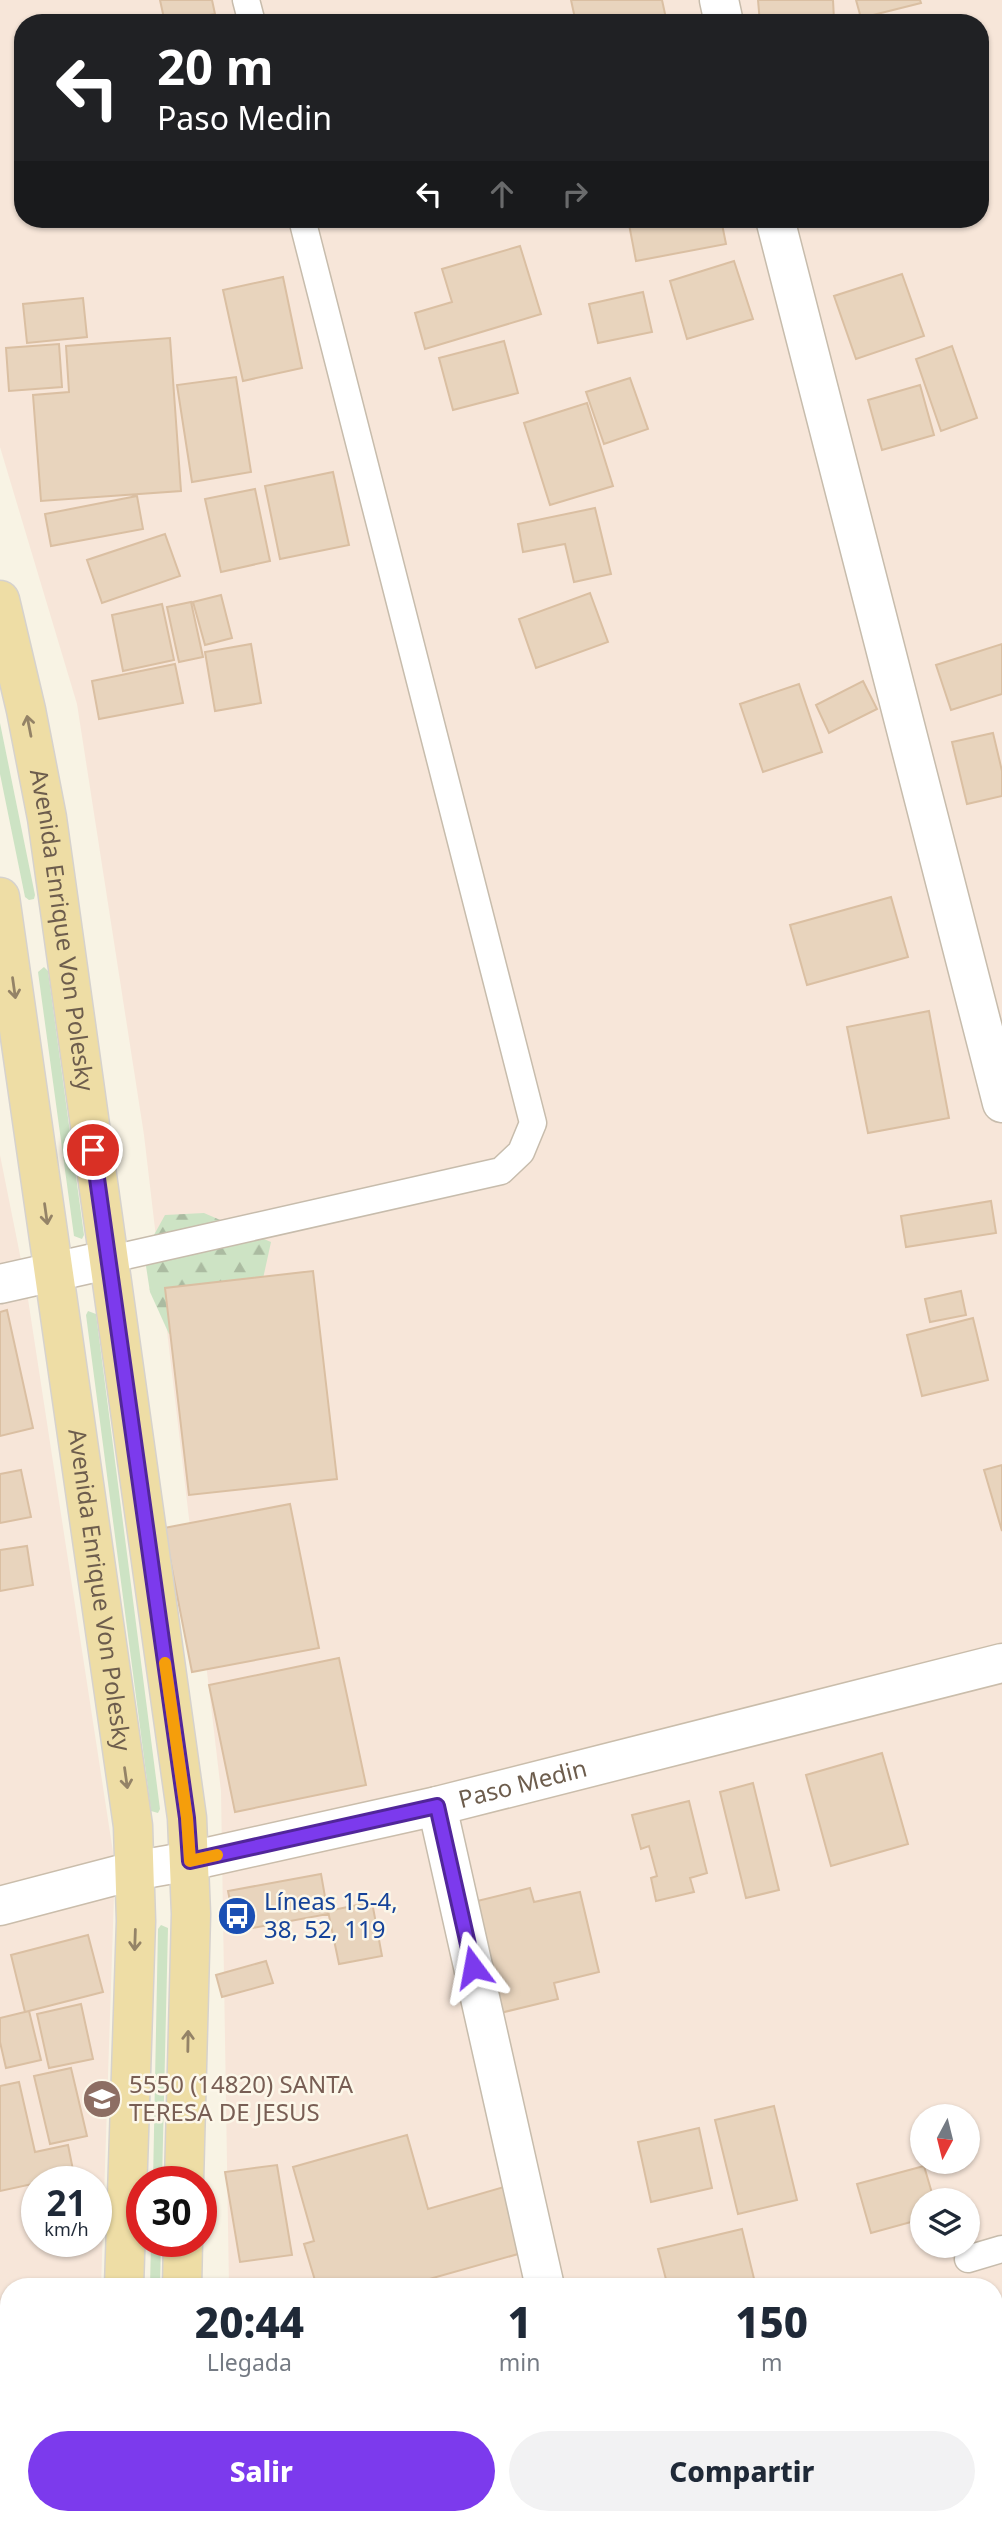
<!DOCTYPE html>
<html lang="es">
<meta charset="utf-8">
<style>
body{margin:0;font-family:"Noto Sans",sans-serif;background:#f2f2f3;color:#1f2937;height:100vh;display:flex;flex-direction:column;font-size:26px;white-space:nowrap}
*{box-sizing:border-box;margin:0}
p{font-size:23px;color:#747a83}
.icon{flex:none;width:38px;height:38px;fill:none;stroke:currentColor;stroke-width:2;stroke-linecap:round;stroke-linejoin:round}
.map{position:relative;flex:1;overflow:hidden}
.details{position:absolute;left:0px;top:2278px;width:1003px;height:247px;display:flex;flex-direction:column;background:#fff;border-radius:28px 28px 0 0;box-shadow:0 2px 5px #0004}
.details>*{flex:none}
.guide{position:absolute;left:14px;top:14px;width:975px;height:214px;border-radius:28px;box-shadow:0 2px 5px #0004;background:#202124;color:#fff;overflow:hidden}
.needle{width:46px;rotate:187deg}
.fabs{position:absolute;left:910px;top:2104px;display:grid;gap:14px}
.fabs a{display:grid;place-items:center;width:70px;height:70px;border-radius:50%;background:#fff;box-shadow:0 2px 5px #0004;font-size:35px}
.speed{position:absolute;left:21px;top:2166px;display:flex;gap:14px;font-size:35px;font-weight:700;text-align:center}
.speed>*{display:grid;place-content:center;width:91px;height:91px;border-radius:50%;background:#fff;box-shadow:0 2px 5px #0004;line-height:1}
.speed small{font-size:18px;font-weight:400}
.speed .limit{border:10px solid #d22;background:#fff;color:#111}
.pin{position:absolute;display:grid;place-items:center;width:60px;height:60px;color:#fff;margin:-30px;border:4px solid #fff;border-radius:50%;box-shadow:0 2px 7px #0007}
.me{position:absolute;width:77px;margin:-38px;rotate:347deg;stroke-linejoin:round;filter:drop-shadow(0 0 5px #0008)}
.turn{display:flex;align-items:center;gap:24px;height:147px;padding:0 28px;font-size:32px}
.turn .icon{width:91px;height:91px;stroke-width:2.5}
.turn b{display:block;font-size:49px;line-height:60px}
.lanes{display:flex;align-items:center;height:66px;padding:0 28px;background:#0003;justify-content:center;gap:35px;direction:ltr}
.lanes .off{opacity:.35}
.eta{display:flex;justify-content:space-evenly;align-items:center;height:119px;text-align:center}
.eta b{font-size:42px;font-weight:800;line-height:49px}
.cta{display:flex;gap:14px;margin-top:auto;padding:14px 28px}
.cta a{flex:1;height:80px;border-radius:42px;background:#7c3aed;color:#fff;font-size:28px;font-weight:800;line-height:80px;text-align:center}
.cta a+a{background:#f2f2f3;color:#1f2937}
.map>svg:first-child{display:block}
.commercial{fill:#f7e6d9;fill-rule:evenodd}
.grass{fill:#cde3c4}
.forest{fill:url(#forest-firs)}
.park{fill:url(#park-dots)}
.building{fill:#e8d4bd;stroke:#dabfa2;stroke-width:2}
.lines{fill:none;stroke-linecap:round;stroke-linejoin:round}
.lane-casing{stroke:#c7bcac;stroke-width:29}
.street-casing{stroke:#c7bcac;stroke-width:41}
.secondary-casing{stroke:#cabdab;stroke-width:41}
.primary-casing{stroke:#d6d2cd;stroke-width:41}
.lane{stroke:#fff;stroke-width:26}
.street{stroke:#fff;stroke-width:38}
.secondary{stroke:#fff;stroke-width:38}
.primary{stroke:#eedda5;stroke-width:38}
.oneway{stroke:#948367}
.route-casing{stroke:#51269a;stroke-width:18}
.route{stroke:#7c3aed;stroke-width:12}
.slow{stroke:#f59e0b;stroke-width:12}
.labels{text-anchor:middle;stroke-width:5;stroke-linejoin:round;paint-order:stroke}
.street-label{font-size:24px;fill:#6d5d4d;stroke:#fcf7e9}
.transit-label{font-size:24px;fill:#164399;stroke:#fcf7e9;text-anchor:start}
.education-label{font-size:24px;fill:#785e54;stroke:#fcf7e9;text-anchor:start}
</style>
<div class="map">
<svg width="1002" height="2524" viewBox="0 0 1002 2524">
<defs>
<pattern id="forest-firs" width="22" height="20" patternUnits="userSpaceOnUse" patternTransform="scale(1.75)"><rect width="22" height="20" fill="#cde3c4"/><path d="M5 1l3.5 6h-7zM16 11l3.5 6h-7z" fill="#abbba1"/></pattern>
<pattern id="park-dots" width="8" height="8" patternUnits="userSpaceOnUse" patternTransform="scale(1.75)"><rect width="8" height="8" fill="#cde3c4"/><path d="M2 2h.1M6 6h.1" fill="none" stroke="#abbba1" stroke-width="1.8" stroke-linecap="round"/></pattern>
</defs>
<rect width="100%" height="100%" fill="#f8f3e4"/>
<path class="commercial" d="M 0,0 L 1002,0 L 1002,2524 L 233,2524 L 233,2516 L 994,2516 L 994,2287 L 229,2287 L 221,1791 L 144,1135 L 77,704 L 0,447 ZM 23,23 L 980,23 L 980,219 L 23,219 ZM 922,2116 L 968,2116 L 968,2161 L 922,2161 ZM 922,2200 L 968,2200 L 968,2245 L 922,2245 Z
M 0,1155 L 25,1280 L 115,1865 L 101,2287 L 9,2287 L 9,2516 L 94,2517 L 94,2524 L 0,2524 ZM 37,2182 L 96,2182 L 96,2242 L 37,2242 Z"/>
<path class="grass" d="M 0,723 L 35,895 L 34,899 L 29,900 L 25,897 L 0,774 Z
M 44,967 L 48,971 L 84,1235 L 82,1239 L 74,1236 L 38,972 Z
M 88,1311 L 96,1314 L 160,1809 L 158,1813 L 151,1811 L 86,1315 Z
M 161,1925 L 168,1928 L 162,2182 L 153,2182 L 158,1929 Z
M 151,2242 L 161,2242 L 160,2287 L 150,2287 Z"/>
<path class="forest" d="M 204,1213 L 271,1242 L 259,1297 L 216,1336 L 169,1334 L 150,1292 L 144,1253 L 165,1215 Z"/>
<path class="park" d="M 579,2516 L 581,2524 L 247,2524 L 247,2517 Z"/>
<path class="building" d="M 160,0 L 212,0 L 215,14 L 165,23 Z
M 571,0 L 662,0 L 667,23 L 576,23 Z
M 758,0 L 833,0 L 834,20 L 760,23 Z
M 856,0 L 920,0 L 921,3 L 861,18 Z
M 535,219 L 566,219 L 537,226 Z
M 628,219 L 721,219 L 726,244 L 636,261 Z
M 520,246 L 541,314 L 425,349 L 415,313 L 452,302 L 442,269 Z
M 734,261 L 753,319 L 687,339 L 670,281 Z
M 902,274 L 924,336 L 856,359 L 834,296 Z
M 283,277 L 302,368 L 243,381 L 223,290 Z
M 643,292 L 652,332 L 598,343 L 589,304 Z
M 83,298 L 87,337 L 27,343 L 23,304 Z
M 170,338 L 181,491 L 41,501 L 33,395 L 69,392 L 66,346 Z
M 504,341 L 518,393 L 453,410 L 439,358 Z
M 59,344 L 62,387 L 9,391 L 6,348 Z
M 952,346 L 977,418 L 941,431 L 916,359 Z
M 236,377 L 251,472 L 192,482 L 177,385 Z
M 630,378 L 648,429 L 604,444 L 586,392 Z
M 920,385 L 934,435 L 882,450 L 868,400 Z
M 587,403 L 613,486 L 550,505 L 524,423 Z
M 333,472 L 349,545 L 280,559 L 265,486 Z
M 255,489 L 270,561 L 221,572 L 205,499 Z
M 137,496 L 143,529 L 51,546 L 45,514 Z
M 595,508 L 611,574 L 574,582 L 565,544 L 523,552 L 518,524 Z
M 165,534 L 180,576 L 102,603 L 87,560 Z
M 590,593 L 608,642 L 536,668 L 519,619 Z
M 221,595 L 232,638 L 205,645 L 193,602 Z
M 191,602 L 203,657 L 179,662 L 167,607 Z
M 162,604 L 174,660 L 123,671 L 112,615 Z
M 251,644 L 261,703 L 215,711 L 205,652 Z
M 1002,644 L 1002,694 L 951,710 L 936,665 Z
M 175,664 L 183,703 L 99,719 L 92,681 Z
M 863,681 L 877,709 L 829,733 L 816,705 Z
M 799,684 L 822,752 L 763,772 L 740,704 Z
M 993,733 L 1002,771 L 1002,796 L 967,804 L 952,742 Z
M 891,897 L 908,957 L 807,985 L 790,925 Z
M 929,1011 L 949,1118 L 868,1133 L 847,1027 Z
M 991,1201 L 996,1233 L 906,1247 L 901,1216 Z
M 313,1271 L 337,1479 L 189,1495 L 165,1288 Z
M 961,1291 L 966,1315 L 930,1322 L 925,1299 Z
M 7,1310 L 33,1428 L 0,1436 L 0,1312 Z
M 973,1318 L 988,1380 L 922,1396 L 907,1335 Z
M 1002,1465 L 1002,1531 L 984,1470 Z
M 21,1470 L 31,1517 L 0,1523 L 0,1474 Z
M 290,1504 L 319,1648 L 192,1672 L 164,1528 Z
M 27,1546 L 33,1585 L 0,1591 L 0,1550 Z
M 339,1658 L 366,1785 L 235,1812 L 209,1685 Z
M 882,1753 L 908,1844 L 831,1866 L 806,1775 Z
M 753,1783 L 779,1890 L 746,1898 L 720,1792 Z
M 689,1801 L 707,1873 L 690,1878 L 694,1892 L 656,1901 L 651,1878 L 657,1876 L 649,1846 L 641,1849 L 632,1815 Z
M 321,1874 L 328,1914 L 236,1931 L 228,1891 Z
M 530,1888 L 534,1902 L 580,1892 L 599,1972 L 554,1983 L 558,1999 L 492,2015 L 465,1904 Z
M 372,1902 L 382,1956 L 339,1964 L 328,1911 Z
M 88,1935 L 103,1992 L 25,2012 L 11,1955 Z
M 266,1961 L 273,1983 L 222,1997 L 216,1975 Z
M 81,2004 L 93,2059 L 49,2068 L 37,2014 Z
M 29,2011 L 41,2060 L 6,2068 L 0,2042 L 0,2018 Z
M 71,2068 L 87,2136 L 50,2144 L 34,2076 Z
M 19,2082 L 35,2152 L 68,2145 L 74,2175 L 0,2191 L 0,2086 Z
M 774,2106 L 797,2200 L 738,2214 L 715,2120 Z
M 699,2128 L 712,2188 L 651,2202 L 638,2142 Z
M 407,2135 L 428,2209 L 518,2183 L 536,2249 L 401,2287 L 317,2287 L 304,2244 L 314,2241 L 293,2167 Z
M 277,2165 L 292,2255 L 240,2262 L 225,2172 Z
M 924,2166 L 934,2200 L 922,2200 L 922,2219 L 871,2233 L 857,2184 Z
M 742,2229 L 756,2287 L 668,2287 L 658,2249 Z
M 627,2280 L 628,2287 L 587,2287 Z
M 1002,2325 L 1002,2409 L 994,2410 L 994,2326 Z
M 9,2343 L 9,2420 L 0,2422 L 0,2345 Z
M 1001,2488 L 1002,2524 L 924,2524 L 923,2516 L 994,2516 L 994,2489 Z
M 656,2516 L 714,2516 L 686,2524 L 658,2524 Z
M 879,2516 L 900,2516 L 902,2524 L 863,2524 L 863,2520 Z"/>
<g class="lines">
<g class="lane-casing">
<path id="lane" d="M 246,0 L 252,23
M 107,1260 L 501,1171 L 521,1152 L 533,1123 L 302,219
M 968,2259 L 1002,2249"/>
</g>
<g class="street-casing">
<path id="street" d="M 719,0 L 724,23
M 775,219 L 1002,1103
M 0,1284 L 107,1260
M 437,1806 L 545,2287
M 0,2451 L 9,2449
M 596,2516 L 598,2524"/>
</g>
<g class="secondary-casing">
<g id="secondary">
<path id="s1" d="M 0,1906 L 133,1871 L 190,1861 L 437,1806 L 1002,1663"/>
</g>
</g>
<g class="primary-casing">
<g id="primary">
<path id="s2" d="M 0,600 L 26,710 L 47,818 L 187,1818 L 191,1914 L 184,2182"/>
<path id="s3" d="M 0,897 L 133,1826 L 136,1921 L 124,2287"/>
<path d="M 182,2287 L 183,2242"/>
<path d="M 119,2524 L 119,2516"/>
<path d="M 178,2524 L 178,2516"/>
</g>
</g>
<use href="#lane" class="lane"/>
<use href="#street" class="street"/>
<use href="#secondary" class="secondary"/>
<use href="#primary" class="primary"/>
</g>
<defs><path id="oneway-shaft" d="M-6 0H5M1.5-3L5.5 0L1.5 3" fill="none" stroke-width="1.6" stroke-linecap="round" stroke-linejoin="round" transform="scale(1.75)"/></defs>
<g class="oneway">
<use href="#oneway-shaft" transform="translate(29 726) rotate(-101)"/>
<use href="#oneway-shaft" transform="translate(14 988) rotate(82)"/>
<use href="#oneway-shaft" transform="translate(46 1214) rotate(82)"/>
<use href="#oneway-shaft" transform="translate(126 1778) rotate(82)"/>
<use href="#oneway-shaft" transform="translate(135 1940) rotate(92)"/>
<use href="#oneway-shaft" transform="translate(188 2041) rotate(-89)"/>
</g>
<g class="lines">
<g class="route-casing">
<path id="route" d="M 93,1150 L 187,1818 L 190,1861 L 437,1806 L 473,1967"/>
</g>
<use href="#route" class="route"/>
<path class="slow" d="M 165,1663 L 187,1818 L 190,1861 L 217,1855"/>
</g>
<defs>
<g id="bus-disc" transform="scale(2.0125)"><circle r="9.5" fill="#1a4fb4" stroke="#fcf7e9"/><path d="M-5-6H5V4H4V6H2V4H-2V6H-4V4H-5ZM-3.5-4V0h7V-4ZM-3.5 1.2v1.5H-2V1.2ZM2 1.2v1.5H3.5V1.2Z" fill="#fff"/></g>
<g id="school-disc" transform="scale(2.0125)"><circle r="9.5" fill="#8d6e63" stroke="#fcf7e9"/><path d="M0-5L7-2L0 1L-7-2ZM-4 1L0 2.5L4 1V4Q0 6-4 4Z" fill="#fff"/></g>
</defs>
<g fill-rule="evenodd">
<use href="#bus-disc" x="237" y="1916"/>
<use href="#school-disc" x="102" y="2099"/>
</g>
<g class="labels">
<g class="street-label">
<text dy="8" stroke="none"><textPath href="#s2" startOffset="336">Avenida Enrique Von Polesky</textPath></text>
<text dy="8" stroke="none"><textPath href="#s3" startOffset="700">Avenida Enrique Von Polesky</textPath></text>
<text dy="8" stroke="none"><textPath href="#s1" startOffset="537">Paso Medin</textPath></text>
</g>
<g class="transit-label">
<text x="264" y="1910">Líneas 15-4,<tspan x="264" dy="28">38, 52, 119</tspan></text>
</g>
<g class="education-label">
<text x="129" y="2093">5550 (14820) SANTA<tspan x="129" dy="28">TERESA DE JESUS</tspan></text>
</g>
</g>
</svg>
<div class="fabs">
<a><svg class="needle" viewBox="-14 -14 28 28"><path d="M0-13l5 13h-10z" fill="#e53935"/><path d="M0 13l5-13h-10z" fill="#747a83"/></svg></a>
<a><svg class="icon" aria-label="layers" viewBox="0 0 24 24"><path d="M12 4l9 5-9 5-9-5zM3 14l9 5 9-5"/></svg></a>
</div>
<div class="speed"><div>21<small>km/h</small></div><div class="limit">30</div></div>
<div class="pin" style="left:93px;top:1150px;background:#d93025"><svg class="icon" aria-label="arrive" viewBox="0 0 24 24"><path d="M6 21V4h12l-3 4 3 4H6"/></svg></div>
<svg class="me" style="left:473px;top:1967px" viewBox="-20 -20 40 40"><path d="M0-17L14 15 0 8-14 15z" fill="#7c3aed" stroke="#fff" stroke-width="4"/></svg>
<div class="guide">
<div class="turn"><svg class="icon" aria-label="left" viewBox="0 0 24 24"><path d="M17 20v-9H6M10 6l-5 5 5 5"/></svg><div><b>20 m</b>Paso Medin</div></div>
<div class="lanes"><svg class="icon" aria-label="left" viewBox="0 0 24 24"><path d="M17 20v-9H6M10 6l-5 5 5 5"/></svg><svg class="icon off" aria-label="ahead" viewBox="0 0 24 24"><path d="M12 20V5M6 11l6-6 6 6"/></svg><svg class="icon off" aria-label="right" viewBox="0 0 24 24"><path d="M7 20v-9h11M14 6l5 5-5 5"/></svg></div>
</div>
<section class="details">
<div class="eta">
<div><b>20:44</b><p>Llegada</p></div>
<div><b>1</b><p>min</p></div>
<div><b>150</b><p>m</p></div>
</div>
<div class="cta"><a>Salir</a><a>Compartir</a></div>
</section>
</div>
